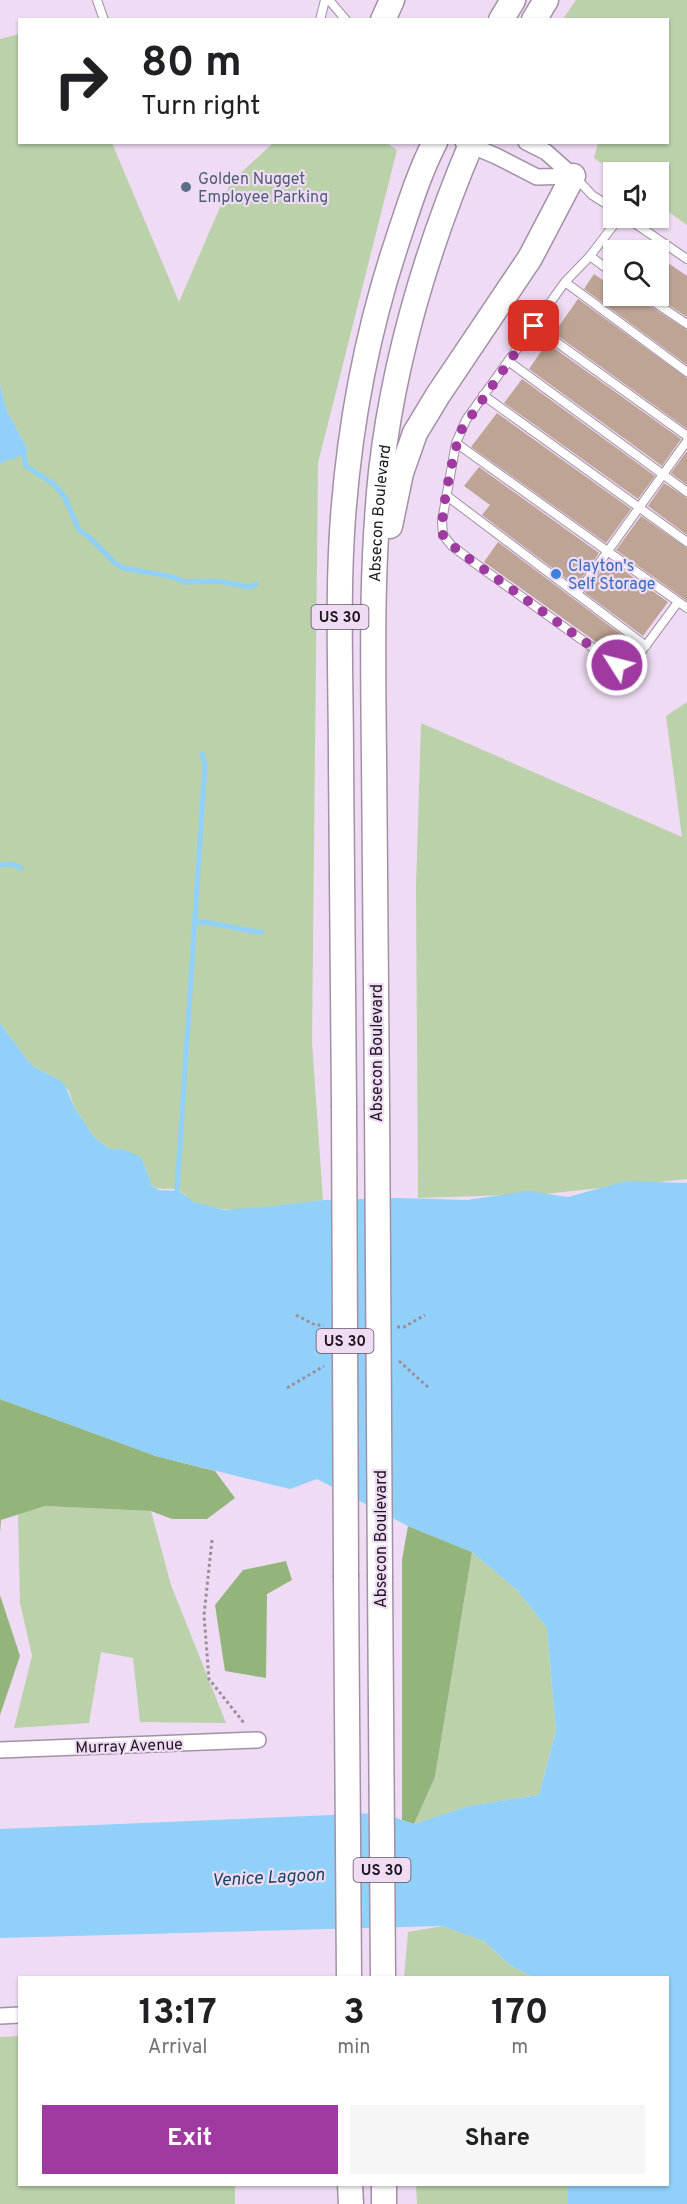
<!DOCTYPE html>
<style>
body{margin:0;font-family:Overpass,sans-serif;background:#f6f6f6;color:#202124;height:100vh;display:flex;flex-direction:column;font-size:22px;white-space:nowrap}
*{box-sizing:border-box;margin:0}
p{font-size:20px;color:#757577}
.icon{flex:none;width:33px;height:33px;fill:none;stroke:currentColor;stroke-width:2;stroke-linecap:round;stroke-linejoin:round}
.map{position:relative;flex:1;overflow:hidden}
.panel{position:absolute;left:18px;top:1976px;width:651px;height:210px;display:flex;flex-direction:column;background:#fff;border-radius:0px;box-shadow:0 2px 4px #0004}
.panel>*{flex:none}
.hud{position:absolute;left:18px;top:18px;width:651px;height:126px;border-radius:0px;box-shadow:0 2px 4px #0004;background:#fff;color:#202124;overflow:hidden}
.buttons{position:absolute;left:603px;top:162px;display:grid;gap:12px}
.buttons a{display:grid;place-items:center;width:66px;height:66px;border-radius:0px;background:#fff;box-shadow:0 2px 4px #0004;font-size:30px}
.pin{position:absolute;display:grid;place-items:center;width:51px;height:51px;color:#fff;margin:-26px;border-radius:12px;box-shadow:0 3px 9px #0006}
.me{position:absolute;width:66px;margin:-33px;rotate:306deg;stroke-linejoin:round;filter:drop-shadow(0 0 4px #0008)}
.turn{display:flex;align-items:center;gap:21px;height:126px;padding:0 24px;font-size:27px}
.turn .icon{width:78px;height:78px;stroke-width:2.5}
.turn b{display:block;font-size:42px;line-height:51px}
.eta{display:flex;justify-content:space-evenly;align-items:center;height:102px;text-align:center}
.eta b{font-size:36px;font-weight:700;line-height:42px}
.button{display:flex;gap:12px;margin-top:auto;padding:12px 24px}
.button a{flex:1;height:69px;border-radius:0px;background:#9f3ba0;color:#fff;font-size:24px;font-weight:700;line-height:69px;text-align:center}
.button a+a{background:#f6f6f6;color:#202124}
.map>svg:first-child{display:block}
.green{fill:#bad1aa}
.forest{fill:#93b47b}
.water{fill:#90d0f9}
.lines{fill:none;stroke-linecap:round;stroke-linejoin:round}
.stream{stroke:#90d0f9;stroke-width:5}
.building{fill:#bea495}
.service-casing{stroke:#a290a6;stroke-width:10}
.minor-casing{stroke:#a290a6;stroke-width:18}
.trunk-casing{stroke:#a290a6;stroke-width:27}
.path{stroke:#9b8d9e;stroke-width:3;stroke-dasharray:3 3;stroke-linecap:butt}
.service{stroke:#fff;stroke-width:8}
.minor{stroke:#fff;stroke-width:15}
.trunk{stroke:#fff;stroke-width:24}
.trunk-bridge-casing{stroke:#a290a6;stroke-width:27;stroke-linecap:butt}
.trunk-bridge{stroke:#fff;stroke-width:24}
.route{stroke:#9f3ba0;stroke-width:10;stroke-dasharray:0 18}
.service-dot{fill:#5c6f8a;stroke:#efdcf4;stroke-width:2}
.shop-dot{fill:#3f7fe0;stroke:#efdcf4;stroke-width:2}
.labels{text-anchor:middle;stroke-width:4.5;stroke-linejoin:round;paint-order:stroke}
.shield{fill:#efdcf4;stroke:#5d525f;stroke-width:1.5}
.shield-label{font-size:15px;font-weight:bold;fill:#1e171f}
.service-label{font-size:16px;fill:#4e5e75;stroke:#efdcf4;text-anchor:start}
.street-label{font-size:16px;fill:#1e171f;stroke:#efdcf4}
.shop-label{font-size:16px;fill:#366cbe;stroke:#efdcf4;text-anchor:start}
.water-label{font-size:18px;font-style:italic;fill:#154763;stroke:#efdcf4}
</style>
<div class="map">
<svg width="687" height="2204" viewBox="0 0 687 2204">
<rect width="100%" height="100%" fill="#efdcf4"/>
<path class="green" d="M 576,0 L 687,0 L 687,225 L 659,205 L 658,172 L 614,172 L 594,158 L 598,143 L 668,142 L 668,20 L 563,19 Z
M 19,34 L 20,142 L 112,143 L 179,302 L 231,182 L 273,143 L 387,143 L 397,150 L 318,463 L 312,1042 L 323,1200 C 290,1205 224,1218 194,1202 C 188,1199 185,1193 179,1191 C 170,1186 163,1192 152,1186 L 143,1161 L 122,1149 L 110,1149 L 95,1138 L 74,1107 L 69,1091 L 58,1079 L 36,1068 L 28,1061 L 0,1023 L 0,464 C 8,458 22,458 28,450 L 7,411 L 0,385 L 0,39 Z
M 687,702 L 687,1179 L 544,1194 L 418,1198 L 416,887 L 421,723 L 682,837 L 666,716 Z
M 45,1506 L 151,1511 L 171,1585 L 226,1723 L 140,1722 L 133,1658 L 101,1652 L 89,1723 L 14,1728 L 32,1656 L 20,1603 L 18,1514 Z
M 472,1552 L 517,1590 L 547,1628 L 556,1731 L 539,1795 L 469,1806 L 414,1824 L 435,1777 Z
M 442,1926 L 484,1941 L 510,1965 L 533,1977 L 404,1977 L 408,1932 Z
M 19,2036 L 20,2184 L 235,2184 L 235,2204 L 0,2204 L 0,2037 Z
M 416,2184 L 568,2184 L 568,2204 L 417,2204 Z"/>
<path class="forest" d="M 0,1399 L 156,1456 L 215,1471 L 235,1498 L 207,1519 L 172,1519 L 151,1511 L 45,1506 L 1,1520 L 0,1534 Z
M 408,1526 L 472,1552 L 435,1777 L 414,1824 L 402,1820 L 402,1560 Z
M 286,1561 L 292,1580 L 267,1594 L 266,1678 L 225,1671 L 215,1605 L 243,1570 Z
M 0,1595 L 20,1656 L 0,1715 Z"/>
<path class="water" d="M 0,385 L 7,411 L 28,450 C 22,459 8,458 0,464 Z
M 0,1023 L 28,1061 L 36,1068 L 58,1079 L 65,1085 L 74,1107 L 95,1138 L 110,1149 L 122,1149 L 139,1156 L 143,1161 L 152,1186 L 159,1190 L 179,1191 L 194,1202 L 224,1210 L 275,1206 L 323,1200 L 398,1198 L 467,1200 L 528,1191 L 568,1197 L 626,1181 L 687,1183 L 687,2204 L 568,2204 L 568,2184 L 668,2184 L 668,1977 L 533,1977 L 510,1965 L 484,1941 L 442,1926 L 0,1938 L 0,1829 L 381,1813 L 414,1824 L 469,1806 L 539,1795 L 556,1731 L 547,1628 L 517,1590 L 472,1552 L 408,1526 L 317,1479 L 290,1489 L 156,1456 L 0,1399 Z"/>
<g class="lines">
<path class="stream" d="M 24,455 L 26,466 L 55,485 L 65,498 L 79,530 L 89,537 L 115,563 L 123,568 L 169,576 L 186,582 L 217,581 L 250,587 L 256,584
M 0,865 L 11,864 L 21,868
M 195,922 C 217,921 239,931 262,932
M 177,1190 L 205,765 L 202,754"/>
</g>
<path class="building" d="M 658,256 L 687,276 L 687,317 L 655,296 L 658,296 Z
M 594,274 L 614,288 L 614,296 L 639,296 L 642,301 L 687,330 L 687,365 L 584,289 Z
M 578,299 L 687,378 L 687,429 L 554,333 Z
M 547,343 L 681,439 L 662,466 L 529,369 Z
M 522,379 L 655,476 L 638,499 L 504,403 Z
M 497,413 L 631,509 L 606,543 L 471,447 Z
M 687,451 L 687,485 L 671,473 Z
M 479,467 L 599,553 L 576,586 L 482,515 L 490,505 L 464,486 Z
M 664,483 L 687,498 L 687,535 L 648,506 Z
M 641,516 L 687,548 L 687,601 L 616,550 Z
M 498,542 L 635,645 L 625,660 L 620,659 L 484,562 Z
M 609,560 L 668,602 L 643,636 L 585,593 Z"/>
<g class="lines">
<g class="service-casing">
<path id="service" d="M 97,0 L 104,20
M 329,0 L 346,20
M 320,20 L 325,0
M 577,179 L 592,195 L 614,209
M 619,218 L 590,256 L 565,282 L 466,420 L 456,443 L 442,521 L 443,535 L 452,546 L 476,564 L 617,665 L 625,667 L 633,663 L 678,602
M 627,218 L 687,259
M 590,256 L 614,274
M 565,282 L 687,372
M 645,296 L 687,324
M 534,326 L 687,436
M 508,361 L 687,492
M 483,395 L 687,542
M 456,443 L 687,608
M 447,496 L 646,646
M 577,594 L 687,441"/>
</g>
<g class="minor-casing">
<path id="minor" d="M 463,142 L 496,156 L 537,177 L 573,176
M 526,142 L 546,152 L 573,176
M 0,1750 L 258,1740
M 0,2016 L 20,2015"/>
</g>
<g class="trunk-casing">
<g id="trunk">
<path d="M 383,20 L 392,0"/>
<path d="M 501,20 L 513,0"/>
<path d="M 534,20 L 546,0"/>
<path d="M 390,526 L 401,473 L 415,433 L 438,395 L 530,258 L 573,176"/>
<path d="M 344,1105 C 343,991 342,877 341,762 C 341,681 337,598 343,517 C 350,423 368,328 398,239 C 409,206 419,173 435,142"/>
<path id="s1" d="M 377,1105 C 376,989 375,873 374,757 C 373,662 371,567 381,472 C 394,358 427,248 472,142"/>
<path d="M 346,1577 L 349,1977"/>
<path d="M 380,1577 L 383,1977"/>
<path d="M 350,2184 L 351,2204"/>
<path d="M 384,2184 L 384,2204"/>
</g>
</g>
<path class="path" d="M 296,1315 L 315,1325 L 324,1325
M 397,1327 L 404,1327 L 425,1315
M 399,1361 L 429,1388
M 287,1388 L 324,1366
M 212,1540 L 204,1615 L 209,1679 L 244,1723"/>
<use href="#service" class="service"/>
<use href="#minor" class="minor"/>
<use href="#trunk" class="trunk"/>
<g class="trunk-bridge-casing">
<path id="trunk-bridge" d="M 344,1105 L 346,1577
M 377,1105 L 380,1577"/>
</g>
<use href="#trunk-bridge" class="trunk-bridge"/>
</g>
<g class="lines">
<path class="route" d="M 534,326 L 462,429 C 455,444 438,522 443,535 C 447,543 457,549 464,555 L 617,665"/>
</g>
<circle class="service-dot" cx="186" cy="187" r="6"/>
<circle class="shop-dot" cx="556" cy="574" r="6"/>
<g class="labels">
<g class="shield">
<rect x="311.5" y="605" width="57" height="24" rx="4.5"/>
<rect x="316.5" y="1329" width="57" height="24" rx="4.5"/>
<rect x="353.5" y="1858" width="57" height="24" rx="4.5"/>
</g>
<g class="shield-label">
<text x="340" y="622">US 30</text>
<text x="345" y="1346">US 30</text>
<text x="382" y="1875">US 30</text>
</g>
<g class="service-label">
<text x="198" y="184">Golden Nugget<tspan x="198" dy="18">Employee Parking</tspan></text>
</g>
<g class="street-label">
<text dy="6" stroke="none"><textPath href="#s1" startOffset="592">Absecon Boulevard</textPath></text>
<text transform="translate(376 1053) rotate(-90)" y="6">Absecon Boulevard</text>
<text transform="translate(380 1539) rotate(-90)" y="6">Absecon Boulevard</text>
<text transform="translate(129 1745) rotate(-2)" y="6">Murray Avenue</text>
</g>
<g class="shop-label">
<text x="568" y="571">Clayton's<tspan x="568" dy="18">Self Storage</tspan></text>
</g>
<g class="water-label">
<text transform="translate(268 1877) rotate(-3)" y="6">Venice Lagoon</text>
</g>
</g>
</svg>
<div class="buttons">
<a><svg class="icon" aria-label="sound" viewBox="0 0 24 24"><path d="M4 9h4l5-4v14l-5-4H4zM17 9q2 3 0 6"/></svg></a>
<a><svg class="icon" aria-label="search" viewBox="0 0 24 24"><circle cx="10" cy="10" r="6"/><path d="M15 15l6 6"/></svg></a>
</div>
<div class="pin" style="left:534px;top:326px;background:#d93025"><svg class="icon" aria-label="arrive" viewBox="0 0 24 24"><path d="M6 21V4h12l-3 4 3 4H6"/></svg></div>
<svg class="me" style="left:617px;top:665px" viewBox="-20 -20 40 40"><circle r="17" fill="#9f3ba0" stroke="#fff" stroke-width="3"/><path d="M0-11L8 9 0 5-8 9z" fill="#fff"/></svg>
<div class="hud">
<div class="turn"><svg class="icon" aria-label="right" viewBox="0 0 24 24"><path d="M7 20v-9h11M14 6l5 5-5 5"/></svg><div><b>80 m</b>Turn right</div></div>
</div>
<section class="panel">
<div class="eta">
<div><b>13:17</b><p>Arrival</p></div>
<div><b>3</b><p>min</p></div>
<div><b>170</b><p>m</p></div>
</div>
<div class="button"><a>Exit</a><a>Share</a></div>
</section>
</div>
